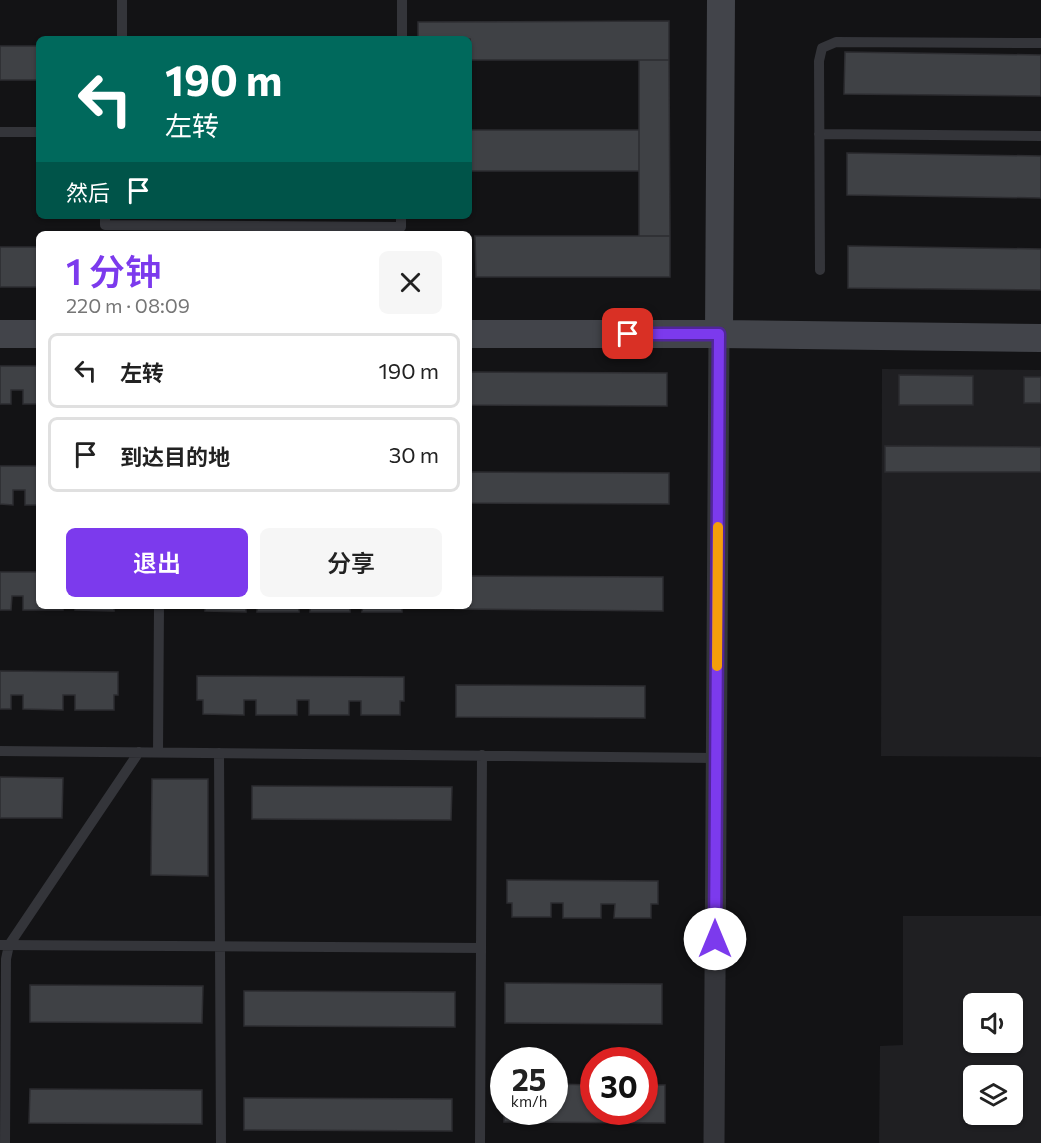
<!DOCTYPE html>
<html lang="zh">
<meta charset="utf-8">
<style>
body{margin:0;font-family:Commissioner,"Noto Sans SC",sans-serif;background:#f6f6f6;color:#222;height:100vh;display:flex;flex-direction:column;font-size:22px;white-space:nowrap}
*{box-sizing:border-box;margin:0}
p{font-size:20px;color:#767676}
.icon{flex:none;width:33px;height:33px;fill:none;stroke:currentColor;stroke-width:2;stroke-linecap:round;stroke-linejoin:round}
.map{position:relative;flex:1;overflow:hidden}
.drawer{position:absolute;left:36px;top:231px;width:436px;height:378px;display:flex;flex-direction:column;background:#fff;border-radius:9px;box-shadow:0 2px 4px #0004}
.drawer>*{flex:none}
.banner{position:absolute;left:36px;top:36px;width:436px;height:183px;border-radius:9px;box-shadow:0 2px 4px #0004;background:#00695c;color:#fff;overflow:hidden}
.tools{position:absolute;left:963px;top:993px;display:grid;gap:12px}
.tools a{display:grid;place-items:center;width:60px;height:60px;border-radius:9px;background:#fff;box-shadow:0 2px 4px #0004;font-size:30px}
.speed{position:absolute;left:490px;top:1047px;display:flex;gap:12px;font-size:30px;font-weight:700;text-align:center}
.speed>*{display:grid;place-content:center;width:78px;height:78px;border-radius:50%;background:#fff;box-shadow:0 2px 4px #0004;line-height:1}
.speed small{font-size:15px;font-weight:400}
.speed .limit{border:9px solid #d22;background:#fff;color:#111}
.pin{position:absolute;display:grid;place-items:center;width:51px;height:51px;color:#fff;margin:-26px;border-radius:12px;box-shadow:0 3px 9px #0006}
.me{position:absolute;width:66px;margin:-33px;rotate:0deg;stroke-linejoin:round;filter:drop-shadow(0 0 4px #0008)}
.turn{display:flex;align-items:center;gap:21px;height:126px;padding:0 30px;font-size:27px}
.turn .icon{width:78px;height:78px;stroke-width:2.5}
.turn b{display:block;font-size:42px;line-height:51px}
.then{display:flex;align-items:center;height:57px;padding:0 30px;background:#0003;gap:12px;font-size:22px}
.round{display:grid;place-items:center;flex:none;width:63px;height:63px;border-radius:9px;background:#f6f6f6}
.headline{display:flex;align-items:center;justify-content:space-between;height:102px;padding:0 30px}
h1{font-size:36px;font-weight:600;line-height:45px;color:#7c3aed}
.action{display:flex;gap:12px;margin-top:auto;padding:12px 30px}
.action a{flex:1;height:69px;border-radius:9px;background:#7c3aed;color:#fff;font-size:24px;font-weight:600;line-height:69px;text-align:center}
.action a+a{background:#f6f6f6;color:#222}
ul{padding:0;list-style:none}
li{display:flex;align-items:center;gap:18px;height:75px;margin:0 12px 9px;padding:0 18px;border:3px solid #e0e0e0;border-radius:9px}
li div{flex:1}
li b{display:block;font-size:22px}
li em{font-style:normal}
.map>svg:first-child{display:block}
.built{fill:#1f1f22;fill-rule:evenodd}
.building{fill:#3f4145;stroke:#2d2d31;stroke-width:1.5}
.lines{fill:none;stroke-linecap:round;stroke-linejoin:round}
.lane{stroke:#34353a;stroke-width:10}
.street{stroke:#34353a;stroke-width:21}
.secondary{stroke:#42444a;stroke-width:28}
.route-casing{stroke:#51269a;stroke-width:15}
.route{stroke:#7c3aed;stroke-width:10}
.slow{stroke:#f59e0b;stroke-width:10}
</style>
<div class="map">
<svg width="1041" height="1143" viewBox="0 0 1041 1143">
<rect width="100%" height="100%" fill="#131315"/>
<path class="built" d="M 882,369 L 1041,370 L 1041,757 L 881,756 Z
M 903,916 L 1041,916 L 1041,1143 L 879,1143 L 880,1046 L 903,1045 ZM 974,1004 L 1012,1004 L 1012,1042 L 974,1042 ZM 974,1076 L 1012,1076 L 1012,1114 L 974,1114 Z"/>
<path class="building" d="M 669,21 L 669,60 L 470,60 L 470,39 L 418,39 L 418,22 Z
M 0,46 L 39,46 L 39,80 L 0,80 Z
M 845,52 L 1041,55 L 1041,96 L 844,94 Z
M 639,60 L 669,60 L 670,236 L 639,236 Z
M 470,130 L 639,130 L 639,171 L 470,171 Z
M 847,153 L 1041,156 L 1041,198 L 847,195 Z
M 475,236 L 670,236 L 670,277 L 476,277 Z
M 848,246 L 1041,249 L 1041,290 L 848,288 Z
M 0,247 L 39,247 L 39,287 L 0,287 Z
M 0,366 L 39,366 L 39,404 L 23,404 L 23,390 L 11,390 L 11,404 L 0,404 Z
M 470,372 L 667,373 L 667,406 L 470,405 Z
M 899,375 L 973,376 L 973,405 L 899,405 Z
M 1024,377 L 1041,377 L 1041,403 L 1024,403 Z
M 885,446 L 1041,447 L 1041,472 L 885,472 Z
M 0,466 L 39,466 L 39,505 L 25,505 L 25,490 L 13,490 L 13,505 L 0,504 Z
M 470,472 L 669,473 L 669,504 L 470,503 Z
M 0,572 L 39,572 L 39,606 L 63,606 L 63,610 L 23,610 L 23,596 L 12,596 L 11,610 L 0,610 Z
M 470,576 L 663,577 L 663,611 L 455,609 L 455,606 L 470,606 Z
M 75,606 L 114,606 L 114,611 L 75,610 Z
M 205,606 L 246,606 L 246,612 L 205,611 Z
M 257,606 L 299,606 L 299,612 L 257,612 Z
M 310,606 L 350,606 L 350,612 L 310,612 Z
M 363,606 L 402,606 L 402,612 L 362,612 Z
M 0,671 L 118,672 L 118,695 L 114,695 L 114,710 L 75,710 L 75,695 L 63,695 L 63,710 L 23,709 L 23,695 L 11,695 L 11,709 L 0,709 Z
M 197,676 L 404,677 L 404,701 L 400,701 L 400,715 L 361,715 L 361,701 L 349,701 L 349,715 L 309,715 L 309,700 L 297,700 L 297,715 L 256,715 L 256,700 L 244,700 L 244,715 L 203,714 L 203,700 L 197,700 Z
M 456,685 L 645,686 L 645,718 L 456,717 Z
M 0,777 L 63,778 L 62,818 L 0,818 Z
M 152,779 L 208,779 L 208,876 L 151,875 Z
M 252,786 L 452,787 L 451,820 L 252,819 Z
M 507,880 L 658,881 L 658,904 L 651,904 L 651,918 L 614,918 L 615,904 L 601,904 L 601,918 L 563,918 L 563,903 L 551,903 L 551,917 L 512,917 L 512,903 L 507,903 Z
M 505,983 L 662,984 L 662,1024 L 505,1023 Z
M 30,985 L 203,986 L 202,1023 L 30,1022 Z
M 244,991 L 455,992 L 455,1027 L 244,1026 Z
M 504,1084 L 504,1112 L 555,1112 L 555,1084 L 594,1085 L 594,1112 L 645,1112 L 645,1085 L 665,1085 L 665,1123 L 504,1122 Z
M 30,1089 L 202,1090 L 202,1124 L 29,1123 Z
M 244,1098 L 452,1099 L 452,1131 L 244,1130 Z"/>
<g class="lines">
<path class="lane" d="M 122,0 L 122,39
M 402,39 L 402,0
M 0,132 L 39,132
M 819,134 L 1041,136
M 105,216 L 105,225 L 401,227 L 401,216
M 820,270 L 819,61 L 822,48 L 836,42 L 1041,43
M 0,751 L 716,758
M 158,752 L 159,606
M 219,753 L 221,1143
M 0,945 L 481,948
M 5,1143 L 6,959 L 9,945 L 139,752
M 480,1143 L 482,755"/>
<path class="street" d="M 714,1143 L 719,334"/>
<path class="secondary" d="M 0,334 L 39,334
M 470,334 L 719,334 L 1041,338
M 719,334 L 721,0"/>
</g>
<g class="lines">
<g class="route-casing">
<path id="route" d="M 628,334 L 719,334 L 715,939"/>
</g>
<use href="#route" class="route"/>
<path class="slow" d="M 717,666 L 718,527"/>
</g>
</svg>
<div class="tools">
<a><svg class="icon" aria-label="sound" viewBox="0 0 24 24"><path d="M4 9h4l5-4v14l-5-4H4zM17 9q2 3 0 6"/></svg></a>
<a><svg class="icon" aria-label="layers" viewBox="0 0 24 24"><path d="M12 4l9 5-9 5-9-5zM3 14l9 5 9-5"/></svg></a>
</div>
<div class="speed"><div>25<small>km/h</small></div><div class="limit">30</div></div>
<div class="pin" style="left:628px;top:334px;background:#d93025"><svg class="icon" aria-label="arrive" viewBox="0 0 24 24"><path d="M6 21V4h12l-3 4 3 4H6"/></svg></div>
<svg class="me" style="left:715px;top:939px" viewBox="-20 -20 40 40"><circle r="19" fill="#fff"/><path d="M0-13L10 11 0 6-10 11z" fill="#7c3aed"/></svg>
<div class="banner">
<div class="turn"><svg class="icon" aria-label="left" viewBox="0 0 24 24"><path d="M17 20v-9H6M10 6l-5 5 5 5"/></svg><div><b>190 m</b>左转</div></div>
<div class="then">然后<svg class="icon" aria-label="arrive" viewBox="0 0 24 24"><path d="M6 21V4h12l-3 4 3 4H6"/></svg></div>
</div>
<section class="drawer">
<div class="headline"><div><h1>1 分钟</h1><p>220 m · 08:09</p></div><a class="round"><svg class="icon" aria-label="close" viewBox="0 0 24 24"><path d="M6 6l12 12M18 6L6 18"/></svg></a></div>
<ul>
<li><svg class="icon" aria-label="left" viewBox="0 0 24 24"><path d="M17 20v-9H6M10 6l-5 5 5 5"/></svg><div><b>左转</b></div><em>190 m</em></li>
<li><svg class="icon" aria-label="arrive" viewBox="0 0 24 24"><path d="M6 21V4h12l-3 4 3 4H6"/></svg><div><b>到达目的地</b></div><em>30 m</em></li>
</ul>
<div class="action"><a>退出</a><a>分享</a></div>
</section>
</div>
